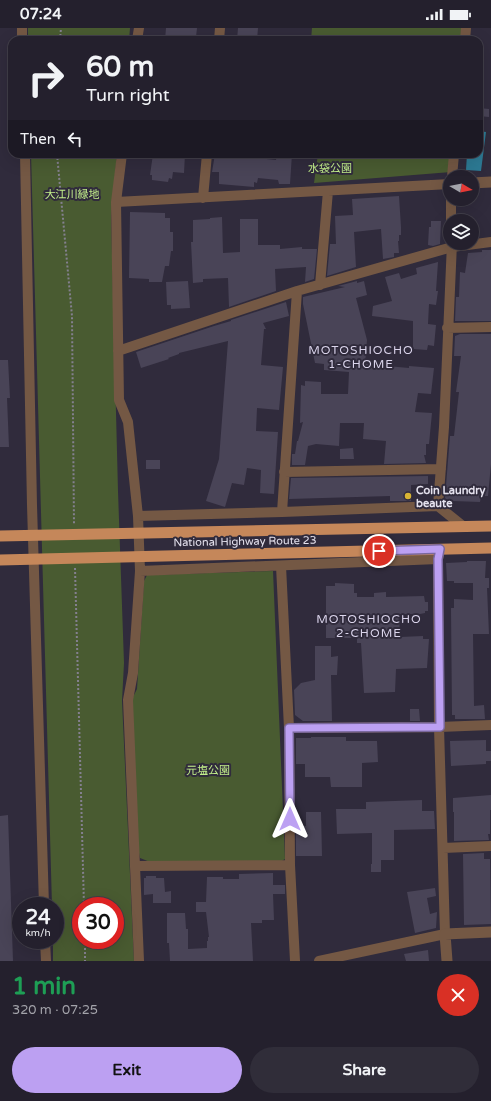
<!DOCTYPE html>
<meta charset="utf-8">
<style>
body{margin:0;font-family:"Varela Round","Noto Sans JP",sans-serif;background:#302d39;color:#f1f3f6;height:100vh;display:flex;flex-direction:column;font-size:15px;white-space:nowrap}
*{box-sizing:border-box;margin:0}
p{font-size:13px;color:#a3a3aa}
.icon{flex:none;width:22px;height:22px;fill:none;stroke:currentColor;stroke-width:2;stroke-linecap:round;stroke-linejoin:round}
.map{position:relative;height:933px;overflow:hidden}
.panel{display:flex;flex-direction:column;background:#24202d;flex:1}
.panel>*{flex:none}
.hud{position:absolute;left:8px;top:8px;width:475px;height:122px;border-radius:12px;box-shadow:0 4px 16px #0002,0 0 0 1px #413e49;background:#24202d;color:#f1f3f6;overflow:hidden}
.needle{width:26px;rotate:100deg}
.tools{position:absolute;left:443px;top:142px;display:grid;gap:8px}
.tools a{display:grid;place-items:center;width:36px;height:36px;border-radius:50%;background:#24202d;box-shadow:0 4px 16px #0002,0 0 0 1px #413e49;font-size:20px}
.speed{position:absolute;left:12px;top:869px;display:flex;gap:8px;font-size:20px;font-weight:700;text-align:center}
.speed>*{display:grid;place-content:center;width:52px;height:52px;border-radius:50%;background:#24202d;box-shadow:0 4px 16px #0002,0 0 0 1px #413e49;line-height:1}
.speed small{font-size:10px;font-weight:400}
.speed .limit{border:6px solid #d22;background:#fff;color:#111}
.pin{position:absolute;display:grid;place-items:center;width:34px;height:34px;color:#fff;margin:-17px;border:2px solid #fff;border-radius:50%;box-shadow:0 1px 4px #0007}
.me{position:absolute;width:44px;margin:-22px;rotate:0deg;stroke-linejoin:round;filter:drop-shadow(0 0 3px #0008)}
.turn{display:flex;align-items:center;gap:14px;height:84px;padding:0 12px;font-size:18px}
.turn .icon{width:52px;height:52px;stroke-width:2.5}
.turn b{display:block;font-size:28px;line-height:34px}
.then{display:flex;align-items:center;height:38px;padding:0 12px;background:#0003;gap:8px;font-size:15px}
.round{display:grid;place-items:center;flex:none;width:42px;height:42px;border-radius:21px;background:#302d39}
.summary{display:flex;align-items:center;justify-content:space-between;height:68px;padding:0 12px}
h1{font-size:24px;font-weight:700;line-height:30px;color:#1e9e55}
.action{display:flex;gap:8px;margin-top:auto;padding:8px 12px}
.action a{flex:1;height:46px;border-radius:24px;background:#bca0f2;color:#111;font-size:16px;font-weight:700;line-height:46px;text-align:center}
.action a+a{background:#302d39;color:#f1f3f6}
.status{display:flex;justify-content:space-between;align-items:center;height:28px;padding:0 20px;background:#24202d;direction:ltr}
.status svg{height:11px;fill:currentColor}
.map>svg:first-child{display:block}
.green{fill:#495b31;fill-rule:evenodd}
.water{fill:#2d7a94}
.building{fill:#494457}
.lines{fill:none;stroke-linecap:round;stroke-linejoin:round}
.path{stroke:#84808f;stroke-width:2;stroke-dasharray:2 2;stroke-linecap:butt}
.minor{stroke:#745844;stroke-width:10}
.tertiary{stroke:#745844;stroke-width:11}
.trunk{stroke:#c5875a;stroke-width:11}
.route-casing{stroke:#7a689d;stroke-width:10}
.route{stroke:#bca0f2;stroke-width:7}
.poi-dot{fill:#d8b434;stroke:#302b3c;stroke-width:1.5}
.labels{text-anchor:middle;stroke-width:4;stroke-linejoin:round;paint-order:stroke}
.park-label{font-size:11px;fill:#c1ed8a;stroke:#302b3c}
.poi-label{font-size:11px;font-weight:bold;fill:#e5e2ee;stroke:#302b3c;text-anchor:start}
.street-label{font-size:11px;fill:#e5e2ee;stroke:#302b3c}
.neighbourhood-label{font-size:12px;letter-spacing:1px;fill:#dbd5ec;stroke:#302b3c}
</style>
<div class="status"><b>07:24</b><svg viewBox="0 0 49 12"><path d="M0 12V9h3v3zM5 12V6h3v6zM10 12V3h3v9zM15 12V0h3v12zM26 1h20v11H26zM47 4h2v5h-2z"/></svg></div>
<div class="map">
<svg width="491" height="933" viewBox="0 0 491 933">
<rect width="100%" height="100%" fill="#302b3c"/>
<path class="green" d="M 28,0 L 130,0 L 129,12 L 28,12 Z
M 312,0 L 462,0 L 461,12 L 311,12 Z
M 31,126 L 117,126 L 111,188 L 118,463 L 124,635 L 122,673 L 134,933 L 53,933 L 53,912 L 55,912 L 55,878 L 52,878 ZM 81,878 L 115,878 L 115,912 L 81,912 Z
M 318,126 L 452,126 L 451,144 L 314,155 Z
M 273,543 L 285,831 L 280,834 L 150,834 L 140,830 L 137,814 L 132,671 L 137,661 L 144,553 L 147,547 Z"/>
<path class="water" d="M 479,103 L 486,104 L 481,143 L 466,142 L 467,126 L 479,126 Z"/>
<path class="building" d="M 166,0 L 197,0 L 196,9 L 186,8 L 185,12 L 165,12 Z
M 238,0 L 258,0 L 257,12 L 237,12 Z
M 479,80 L 489,81 L 489,89 L 479,88 Z
M 153,126 L 185,126 L 184,145 L 173,144 L 172,151 L 169,150 L 168,154 L 152,152 L 152,147 L 150,147 Z
M 215,126 L 236,126 L 236,128 L 276,132 L 277,126 L 292,126 L 290,156 L 279,156 L 278,152 L 258,150 L 257,155 L 254,154 L 254,159 L 219,156 L 219,144 L 212,144 Z
M 399,168 L 401,199 L 401,207 L 399,207 L 399,213 L 398,213 L 399,225 L 394,225 L 394,229 L 383,231 L 381,201 L 354,204 L 356,239 L 327,248 L 330,216 L 336,216 L 335,188 L 353,187 L 352,171 Z
M 130,184 L 165,185 L 165,190 L 170,190 L 170,204 L 173,204 L 173,223 L 171,223 L 169,238 L 165,238 L 162,254 L 149,254 L 149,251 L 129,250 Z
M 222,189 L 223,225 L 240,224 L 240,191 L 258,191 L 258,217 L 280,217 L 280,221 L 302,219 L 302,221 L 317,221 L 314,251 L 305,254 L 306,239 L 275,241 L 276,263 L 229,279 L 228,250 L 203,251 L 203,254 L 193,255 L 191,214 L 193,214 L 193,192 L 210,191 L 210,190 Z
M 431,193 L 441,193 L 440,216 L 433,218 L 428,217 L 429,199 L 431,199 Z
M 482,222 L 491,222 L 491,293 L 455,293 L 456,269 L 459,269 L 460,244 L 465,245 L 468,225 L 482,224 Z
M 438,234 L 436,263 L 438,263 L 436,277 L 429,276 L 428,296 L 436,297 L 434,318 L 428,317 L 427,322 L 413,321 L 413,293 L 372,288 L 373,278 L 392,273 L 385,249 L 399,245 L 401,251 L 417,246 L 416,240 Z
M 188,253 L 190,280 L 171,281 L 171,277 L 167,277 L 166,254 Z
M 357,253 L 357,255 L 364,253 L 367,267 L 356,270 L 367,312 L 365,336 L 409,340 L 409,338 L 434,340 L 431,366 L 418,365 L 415,384 L 432,385 L 429,416 L 426,416 L 426,427 L 424,427 L 426,435 L 384,436 L 386,413 L 363,411 L 364,395 L 340,395 L 339,418 L 316,416 L 308,418 L 305,437 L 292,437 L 292,426 L 295,426 L 297,413 L 298,413 L 303,394 L 300,395 L 301,357 L 305,358 L 305,353 L 321,354 L 321,366 L 348,366 L 349,344 L 324,342 L 324,336 L 315,335 L 303,276 L 303,269 L 345,259 L 338,258 Z
M 286,274 L 289,288 L 263,295 L 266,301 L 264,301 L 261,337 L 283,339 L 279,382 L 257,380 L 256,403 L 278,404 L 274,466 L 260,465 L 261,442 L 247,440 L 244,457 L 232,455 L 225,479 L 206,473 L 219,431 L 228,313 L 179,325 L 179,326 L 168,330 L 169,331 L 141,340 L 136,324 L 214,298 L 231,293 L 231,292 Z
M 460,306 L 491,306 L 491,436 L 488,468 L 481,468 L 480,474 L 453,473 L 453,479 L 445,472 L 445,470 L 450,408 L 454,408 L 459,364 L 456,364 L 461,328 L 454,328 L 455,308 Z
M 0,332 L 8,332 L 10,370 L 7,370 L 9,419 L 0,419 Z
M 353,420 L 354,431 L 340,431 L 340,421 Z
M 146,432 L 160,432 L 160,441 L 146,441 Z
M 428,448 L 428,456 L 411,457 L 411,473 L 390,473 L 390,468 L 289,471 L 291,450 Z
M 467,533 L 486,533 L 485,550 L 489,550 L 489,560 L 487,560 L 489,606 L 473,606 L 474,678 L 484,677 L 485,691 L 455,691 L 455,687 L 452,687 L 451,580 L 454,580 L 454,571 L 473,572 L 473,555 L 454,555 L 454,553 L 447,553 L 446,535 L 467,534 Z
M 335,555 L 354,556 L 354,565 L 357,565 L 357,569 L 374,569 L 374,565 L 386,564 L 386,569 L 424,568 L 425,574 L 428,574 L 428,583 L 425,583 L 425,585 L 420,586 L 399,586 L 400,609 L 423,608 L 423,611 L 429,611 L 427,640 L 396,641 L 395,664 L 364,665 L 361,615 L 357,615 L 357,610 L 326,610 L 326,558 L 335,558 Z
M 315,618 L 331,618 L 331,629 L 338,628 L 337,647 L 331,647 L 332,693 L 303,693 L 295,687 L 294,662 L 301,655 L 315,652 Z
M 410,681 L 419,681 L 420,693 L 410,693 Z
M 311,709 L 346,709 L 346,713 L 377,713 L 378,734 L 362,735 L 362,759 L 331,759 L 330,749 L 305,749 L 305,736 L 296,736 L 296,710 L 311,710 Z
M 486,712 L 486,723 L 491,723 L 491,733 L 486,733 L 486,736 L 451,738 L 450,713 Z
M 491,767 L 491,782 L 490,782 L 490,806 L 488,806 L 489,812 L 454,813 L 454,784 L 453,784 L 453,770 Z
M 422,772 L 422,783 L 434,783 L 435,801 L 394,802 L 394,832 L 381,832 L 381,844 L 371,844 L 371,836 L 372,836 L 372,805 L 337,806 L 336,781 L 366,781 L 366,774 Z
M 306,784 L 321,784 L 322,828 L 296,828 L 296,802 L 303,802 L 303,798 L 306,798 Z
M 8,787 L 13,933 L 0,933 L 0,788 Z
M 484,825 L 484,831 L 490,831 L 491,896 L 464,897 L 463,826 Z
M 273,845 L 273,857 L 285,857 L 285,866 L 273,866 L 274,892 L 262,892 L 262,895 L 251,895 L 253,933 L 170,933 L 169,915 L 167,915 L 167,885 L 185,885 L 186,901 L 188,901 L 188,921 L 207,920 L 207,913 L 208,913 L 208,909 L 209,909 L 206,884 L 196,884 L 196,874 L 206,874 L 207,849 L 223,849 L 223,851 L 239,851 L 239,846 Z
M 146,848 L 156,848 L 156,850 L 164,850 L 165,864 L 171,863 L 171,875 L 153,875 L 153,866 L 144,867 L 144,850 L 146,850 Z
M 435,860 L 436,868 L 427,870 L 430,886 L 437,884 L 436,900 L 415,905 L 407,864 Z
M 428,922 L 429,933 L 406,933 L 404,926 Z"/>
<g class="lines">
<path class="path" d="M 60,12 L 61,0
M 57,126 L 72,288 L 74,496
M 75,540 L 84,878
M 85,912 L 85,933"/>
<path class="minor" d="M 22,0 L 22,12
M 137,12 L 139,0
M 219,12 L 220,0
M 465,12 L 466,0
M 25,126 L 32,477 L 44,878
M 122,126 L 116,174 L 119,372 L 128,394 L 138,488 L 140,543 L 133,645 L 128,672 L 139,933
M 452,149 L 454,126
M 203,170 L 207,126
M 451,171 L 451,193
M 116,174 L 450,156
M 320,257 L 328,163
M 447,300 L 491,299
M 118,323 L 297,263 L 452,219 L 491,214
M 284,444 L 441,441
M 438,478 L 444,399 L 452,215
M 282,484 L 297,263
M 138,488 L 282,484 L 438,478 L 464,499
M 281,538 L 289,700 L 290,837 L 295,933
M 140,543 L 438,531
M 289,700 L 439,699 L 491,697
M 443,820 L 491,818
M 136,838 L 290,837
M 45,912 L 46,933
M 319,933 L 445,906 L 439,699 L 438,531 L 440,521"/>
<path class="tertiary" d="M 472,155 L 491,154
M 447,933 L 445,906 L 491,904"/>
<path class="trunk" d="M 0,508 L 491,498
M 0,532 L 491,520"/>
</g>
<g class="lines">
<g class="route-casing">
<path id="route" d="M 290,791 L 289,700 L 440,699 L 438,531 L 440,521 L 379,523"/>
</g>
<use href="#route" class="route"/>
</g>
<circle class="poi-dot" cx="408" cy="468" r="4"/>
<g class="labels">
<g class="park-label">
<text x="330" y="144">水袋公園</text>
<text x="72" y="170">大江川緑地</text>
<text x="208" y="746">元塩公園</text>
</g>
<g class="poi-label">
<text x="416" y="466">Coin Laundry<tspan x="416" dy="13">beaute</tspan></text>
</g>
<g class="street-label">
<text transform="translate(245 513) rotate(-1)" y="4">National Highway Route 23</text>
</g>
<g class="neighbourhood-label">
<text x="361" y="326">MOTOSHIOCHO<tspan x="361" dy="14">1-CHOME</tspan></text>
<text x="369" y="595">MOTOSHIOCHO<tspan x="369" dy="14">2-CHOME</tspan></text>
</g>
</g>
</svg>
<div class="tools">
<a><svg class="needle" viewBox="-14 -14 28 28"><path d="M0-13l5 13h-10z" fill="#e53935"/><path d="M0 13l5-13h-10z" fill="#a3a3aa"/></svg></a>
<a><svg class="icon" aria-label="layers" viewBox="0 0 24 24"><path d="M12 4l9 5-9 5-9-5zM3 14l9 5 9-5"/></svg></a>
</div>
<div class="speed"><div>24<small>km/h</small></div><div class="limit">30</div></div>
<div class="pin" style="left:379px;top:523px;background:#d93025"><svg class="icon" aria-label="arrive" viewBox="0 0 24 24"><path d="M6 21V4h12l-3 4 3 4H6"/></svg></div>
<svg class="me" style="left:290px;top:791px" viewBox="-20 -20 40 40"><path d="M0-17L14 15 0 8-14 15z" fill="#bca0f2" stroke="#fff" stroke-width="4"/></svg>
<div class="hud">
<div class="turn"><svg class="icon" aria-label="right" viewBox="0 0 24 24"><path d="M7 20v-9h11M14 6l5 5-5 5"/></svg><div><b>60 m</b>Turn right</div></div>
<div class="then">Then<svg class="icon" aria-label="left" viewBox="0 0 24 24"><path d="M17 20v-9H6M10 6l-5 5 5 5"/></svg></div>
</div>
</div>
<section class="panel">
<div class="summary"><div><h1>1 min</h1><p>320 m · 07:25</p></div><a class="round" style="background:#d93025;color:#fff"><svg class="icon" aria-label="close" viewBox="0 0 24 24"><path d="M6 6l12 12M18 6L6 18"/></svg></a></div>
<div class="action"><a>Exit</a><a>Share</a></div>
</section>
